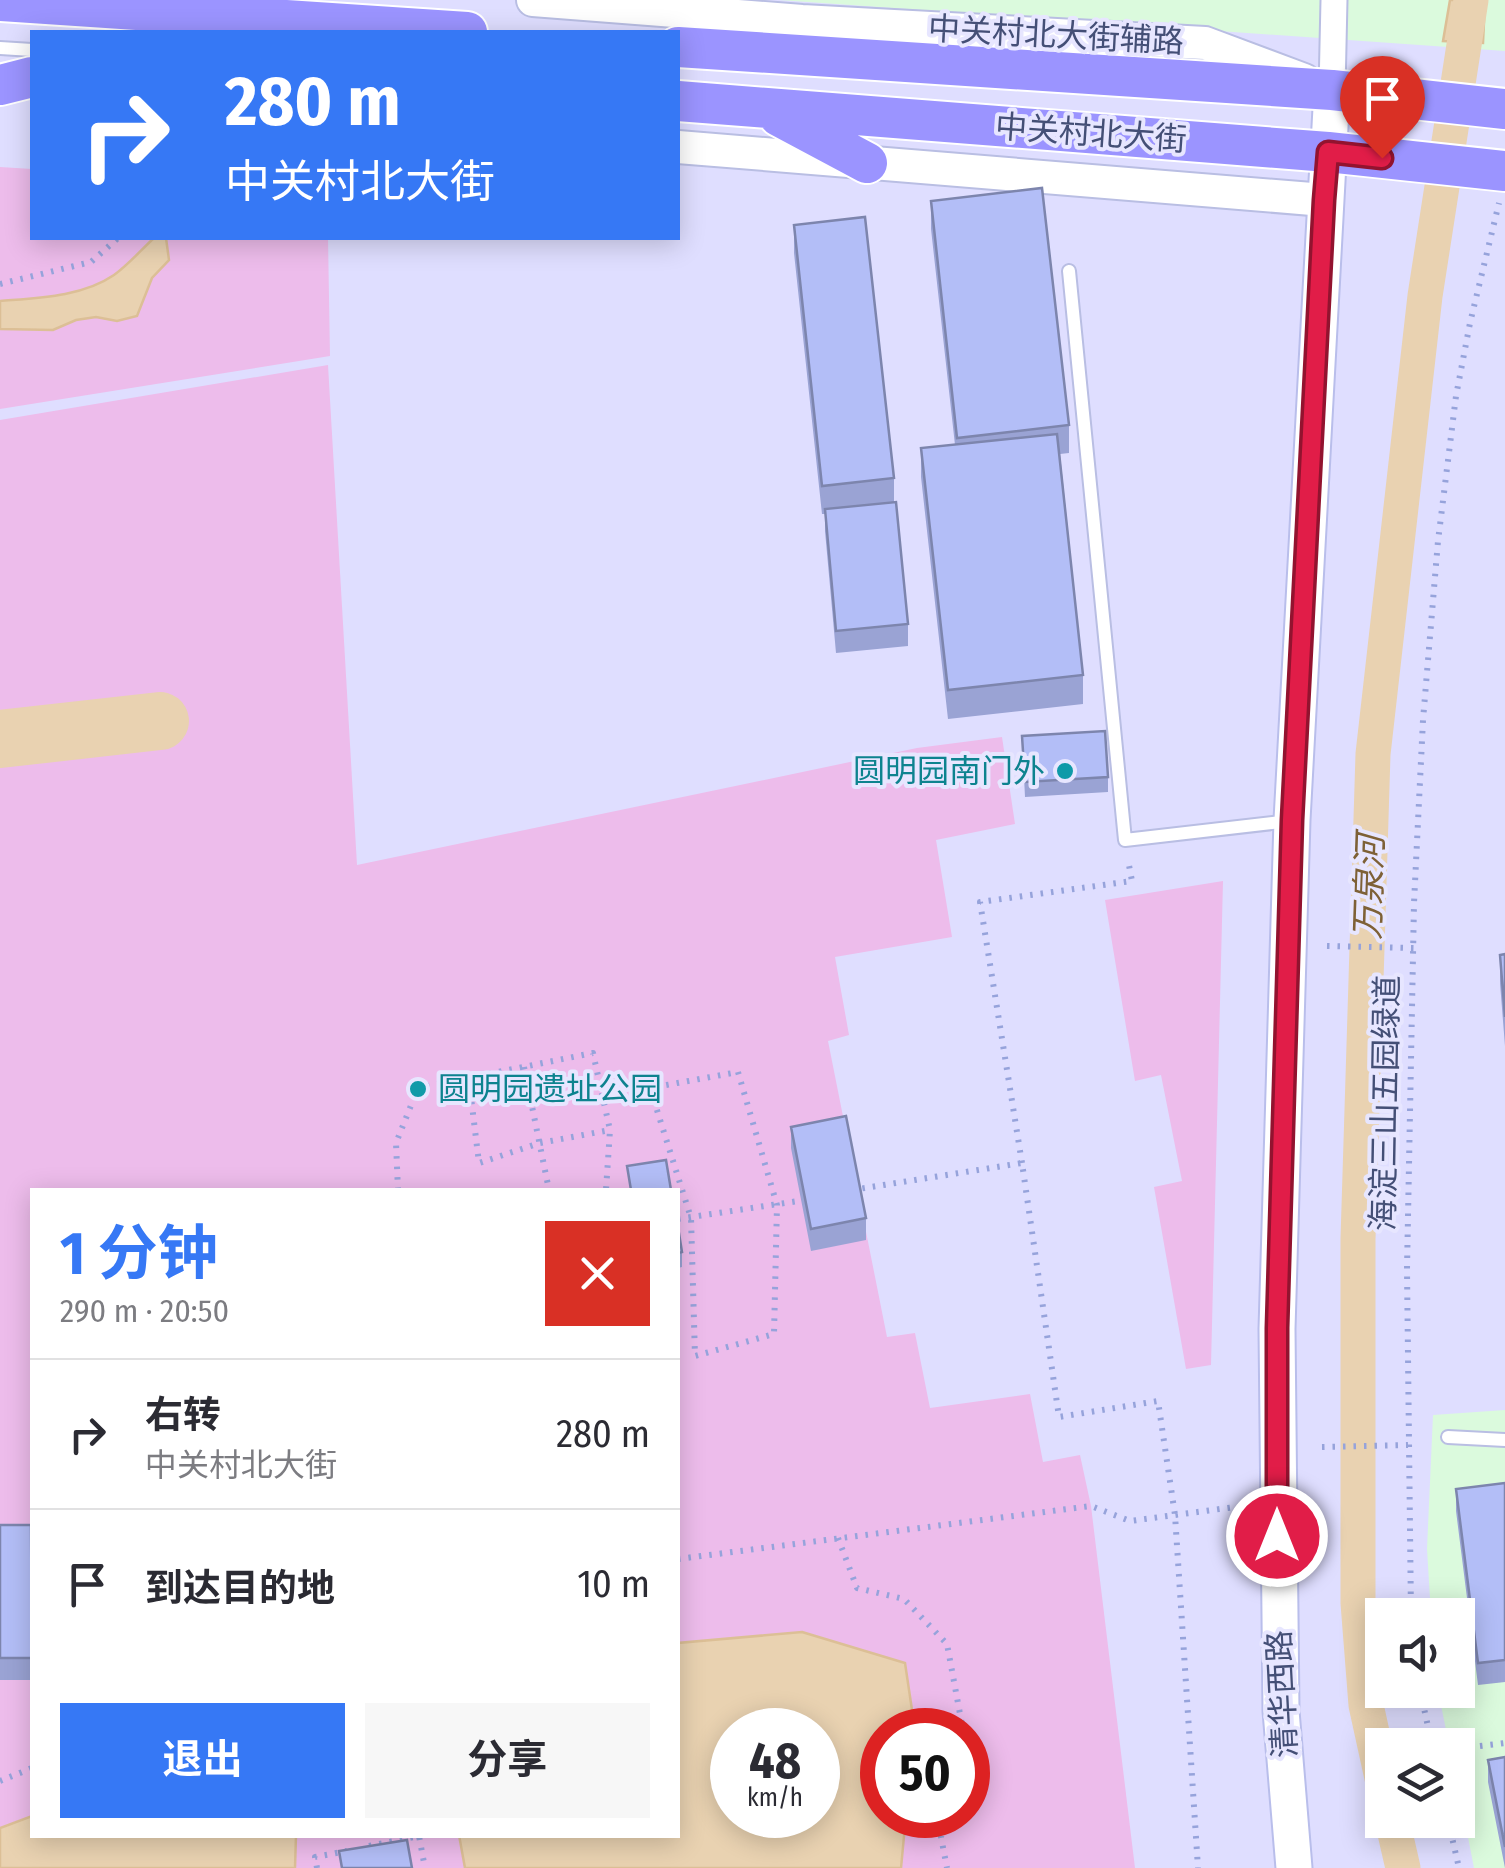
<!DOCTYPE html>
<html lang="zh">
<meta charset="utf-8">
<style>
body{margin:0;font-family:"Fira Sans Condensed","Noto Sans SC",sans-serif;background:#f7f7f7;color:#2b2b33;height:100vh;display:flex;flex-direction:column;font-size:38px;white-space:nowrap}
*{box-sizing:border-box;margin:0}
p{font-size:32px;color:#7c7c81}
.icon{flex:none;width:55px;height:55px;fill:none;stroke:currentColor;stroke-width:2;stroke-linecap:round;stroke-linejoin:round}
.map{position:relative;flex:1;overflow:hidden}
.details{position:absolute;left:30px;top:1188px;width:650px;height:650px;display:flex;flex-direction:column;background:#fff;border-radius:0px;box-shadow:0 5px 25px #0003}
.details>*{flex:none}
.guide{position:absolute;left:30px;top:30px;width:650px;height:210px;border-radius:0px;box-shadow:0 5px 25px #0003;background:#3678f5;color:#fff;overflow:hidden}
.buttons{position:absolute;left:1365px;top:1598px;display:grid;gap:20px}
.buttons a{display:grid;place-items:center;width:110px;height:110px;border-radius:0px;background:#fff;box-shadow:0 5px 25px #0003;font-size:50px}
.speed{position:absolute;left:710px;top:1708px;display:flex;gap:20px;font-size:50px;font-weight:700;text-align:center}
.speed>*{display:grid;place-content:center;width:130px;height:130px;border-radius:50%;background:#fff;box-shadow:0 5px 25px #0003;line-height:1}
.speed small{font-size:25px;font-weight:400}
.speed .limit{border:15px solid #d22;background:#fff;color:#111}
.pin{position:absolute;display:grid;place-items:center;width:85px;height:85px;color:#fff;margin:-102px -42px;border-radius:50% 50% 50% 0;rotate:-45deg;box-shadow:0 0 10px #0007}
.pin .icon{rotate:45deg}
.me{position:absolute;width:110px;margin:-55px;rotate:0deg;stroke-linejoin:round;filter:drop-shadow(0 0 8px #0008)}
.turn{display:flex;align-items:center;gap:35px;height:210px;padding:0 30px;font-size:45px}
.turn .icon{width:130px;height:130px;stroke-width:2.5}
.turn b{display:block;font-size:70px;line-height:85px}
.round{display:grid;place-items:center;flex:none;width:105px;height:105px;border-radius:0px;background:#f7f7f7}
.headline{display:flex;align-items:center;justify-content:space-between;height:170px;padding:0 30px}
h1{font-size:60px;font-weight:700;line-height:75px;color:#3678f5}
.button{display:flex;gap:20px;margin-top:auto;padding:20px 30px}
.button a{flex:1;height:115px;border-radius:0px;background:#3678f5;color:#fff;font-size:40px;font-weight:700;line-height:115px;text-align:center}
.button a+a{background:#f7f7f7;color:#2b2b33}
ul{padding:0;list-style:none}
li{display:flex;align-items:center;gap:30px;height:150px;padding:0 30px;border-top:2px solid #e1e1e2}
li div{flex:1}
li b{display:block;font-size:38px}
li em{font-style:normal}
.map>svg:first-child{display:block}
.education{fill:#dbfadd}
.green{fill:#edbceb;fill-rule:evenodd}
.water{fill:#e9d2b1;stroke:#dcbf96;stroke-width:2.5;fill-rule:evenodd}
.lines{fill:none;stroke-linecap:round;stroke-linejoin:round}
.canal{stroke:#e9d2b1;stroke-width:35}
.river{stroke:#e9d2b1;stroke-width:58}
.service-casing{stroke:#b9bee3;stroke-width:16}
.minor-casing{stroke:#b9bee3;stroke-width:29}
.tertiary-casing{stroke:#b9bee3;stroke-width:36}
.secondary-casing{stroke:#b9beeb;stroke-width:39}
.primary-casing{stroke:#fff;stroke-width:44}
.path{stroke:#96a3db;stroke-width:6;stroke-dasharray:2.5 8;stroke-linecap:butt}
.service{stroke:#fff;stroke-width:12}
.minor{stroke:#fff;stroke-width:25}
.tertiary{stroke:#fff;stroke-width:32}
.secondary{stroke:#fff;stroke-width:35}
.primary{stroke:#9b94ff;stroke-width:40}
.path-bridge{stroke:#96a3db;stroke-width:6;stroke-dasharray:2.5 8;stroke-linecap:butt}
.wall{fill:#9aa3d4}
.building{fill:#b3bef7;stroke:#7d85ad;stroke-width:2.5}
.route-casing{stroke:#92132f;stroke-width:25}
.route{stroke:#e11d48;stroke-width:18}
.culture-dot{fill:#0f9aa8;stroke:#e7e6ff;stroke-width:4}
.labels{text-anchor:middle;stroke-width:8;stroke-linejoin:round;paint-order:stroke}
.street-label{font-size:32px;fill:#444f76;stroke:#e7e6ff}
.culture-label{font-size:32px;fill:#0d838f;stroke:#e7e6ff;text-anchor:end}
.water-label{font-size:35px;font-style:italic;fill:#7e6136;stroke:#e7e6ff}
</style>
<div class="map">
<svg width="1505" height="1868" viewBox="0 0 1505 1868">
<rect width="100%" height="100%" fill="#dfdeff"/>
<path class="education" d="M 779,0 L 1505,0 L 1505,51 Z
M 1505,1410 L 1505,1868 L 1474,1868 L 1458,1786 L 1458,1745 L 1449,1745 L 1438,1690 L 1458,1690 L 1458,1615 L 1431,1615 L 1427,1549 L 1433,1415 Z"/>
<path class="green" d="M 0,167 L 32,169 L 32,238 L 328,238 L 330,356 L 0,409 Z
M 328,365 L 357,865 L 917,748 L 1002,737 L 1015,824 L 936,840 L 952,937 L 835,957 L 849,1035 L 828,1041 L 887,1337 L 915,1333 L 930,1408 L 1030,1394 L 1043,1462 L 1080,1455 L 1091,1506 L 1135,1868 L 0,1868 L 0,420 ZM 32,1190 L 678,1190 L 678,1835 L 32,1835 ZM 732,1730 L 818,1730 L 818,1815 L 732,1815 ZM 882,1730 L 968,1730 L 968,1815 L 882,1815 Z
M 1223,881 L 1211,1365 L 1186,1369 L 1154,1187 L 1182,1181 L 1161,1075 L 1135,1081 L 1105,900 Z"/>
<path class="water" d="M 1450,0 L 1485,0 L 1483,43 L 1443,41 Z
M 154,238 L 166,238 L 169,260 L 152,278 L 137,316 L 117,321 L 96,317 L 76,320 L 53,330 L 0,329 L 0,301 C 37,298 82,297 114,275 C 128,265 141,250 154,238 Z
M 802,1632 L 905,1663 L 915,1730 L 882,1730 L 882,1815 L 906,1815 L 901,1868 L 465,1868 L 459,1835 L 678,1835 L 678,1643 ZM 732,1730 L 818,1730 L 818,1815 L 732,1815 Z
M 32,1816 L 32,1835 L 296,1835 L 295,1868 L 0,1868 L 0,1828 Z"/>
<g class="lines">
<path class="canal" d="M 1382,1778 L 1366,1705 L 1358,1603 L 1358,1239 L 1373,754 L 1425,296 L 1471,0
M 1392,1820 L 1403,1868"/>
<path class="river" d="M 0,739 L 160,721"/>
<g class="service-casing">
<path id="service" d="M 0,48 L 32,50
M 1069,271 L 1125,840 L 1290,821
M 1448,1437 L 1505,1440"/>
</g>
<g class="minor-casing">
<path id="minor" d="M 1332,90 L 1334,0"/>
</g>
<g class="tertiary-casing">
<path id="tertiary" d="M 533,0 L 802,21 L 1205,43 L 1304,80
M 678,147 L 1324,200"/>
</g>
<g class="secondary-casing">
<path id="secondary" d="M 1294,1868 L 1281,1711 L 1277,1329 L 1292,820 L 1332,90"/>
</g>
<g class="primary-casing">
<path id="primary" d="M 0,1 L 467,32
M 678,47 L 1332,90 L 1505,109
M 0,85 L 32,77
M 678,101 L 1328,152 L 1505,171
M 779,116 L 867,163"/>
</g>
<path class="path" d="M 0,284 L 91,262 L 118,238
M 524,1067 L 549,1190
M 738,1072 L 777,1205 L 774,1334 L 695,1356 L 691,1218 L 650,1088 Z
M 469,1081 L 479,1163 L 540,1143 L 610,1130
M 1022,1163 L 980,902 L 1132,881 L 1128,860
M 398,1190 L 396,1143 L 418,1088 L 593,1053 L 610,1130 L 606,1190
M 852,1190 L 1022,1163 L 1059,1417 L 1158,1401 L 1175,1515 L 1198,1868
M 678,1219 L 805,1200
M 1322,1447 L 1408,1445
M 838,1538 L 857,1588 L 904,1599 L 947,1644 L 963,1730
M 678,1559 L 1091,1506 L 1130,1521 L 1250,1505
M 1411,1615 L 1407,1269 L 1414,903 L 1423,720 L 1438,541 L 1456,396 L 1470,323 L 1499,203
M 1420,1690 L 1432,1745
M 1480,1746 L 1505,1743
M 0,1781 L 32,1768
M 946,1815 L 941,1837 L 947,1868
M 1448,1820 L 1459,1868
M 369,1846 L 419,1836 L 425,1868
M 317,1868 L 315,1857 L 347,1851"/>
<use href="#service" class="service"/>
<use href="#minor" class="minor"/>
<use href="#tertiary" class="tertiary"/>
<use href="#secondary" class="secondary"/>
<use href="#primary" class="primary"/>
<path class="path-bridge" d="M 1327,946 L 1414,948"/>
</g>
<path class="wall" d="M 931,201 L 1069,425 L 1069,453 L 1060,454 L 1083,675 L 1083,704 L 948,719 L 921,477 L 921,448 L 955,445 L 931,229 Z
M 794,225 L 894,478 L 894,503 L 908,624 L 908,646 L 836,653 L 825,531 L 825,514 L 822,514 L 794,253 Z
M 1022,736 L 1108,777 L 1108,792 L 1025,797 Z
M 1505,954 L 1505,1046 L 1500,983 L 1500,955 Z
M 791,1127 L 866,1218 L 866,1240 L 811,1251 L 791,1148 Z
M 678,1227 L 682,1252 L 682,1267 L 678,1268 Z
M 1505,1483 L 1505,1682 L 1478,1685 L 1456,1511 L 1456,1489 Z
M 0,1525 L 32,1550 L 32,1680 L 0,1680 Z
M 1505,1757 L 1505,1868 L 1488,1782 L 1488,1760 Z"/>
<path class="building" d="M 1042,188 L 1069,425 L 957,438 L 931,201 Z
M 865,217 L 894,478 L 822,486 L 794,225 Z
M 1057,434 L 1083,675 L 948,690 L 921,448 Z
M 896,502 L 908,624 L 836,631 L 825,509 Z
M 1105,731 L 1108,777 L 1025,782 L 1022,736 Z
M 1505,954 L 1505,1017 L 1500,955 Z
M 846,1116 L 866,1218 L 811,1229 L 791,1127 Z
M 666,1160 L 671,1190 L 631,1190 L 627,1166 Z
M 678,1227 L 682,1252 L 678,1253 Z
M 1505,1483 L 1505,1660 L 1478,1663 L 1456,1489 Z
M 0,1525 L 31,1525 L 32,1658 L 0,1658 Z
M 1505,1757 L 1505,1847 L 1488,1760 Z
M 407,1840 L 412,1868 L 342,1868 L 339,1851 Z"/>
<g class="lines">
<g class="route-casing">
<path id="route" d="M 1277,1536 L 1277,1328 L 1292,820 L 1324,200 L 1328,152 L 1382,158"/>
</g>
<use href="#route" class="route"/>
</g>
<g class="culture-dot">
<circle cx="1065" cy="771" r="10"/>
<circle cx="418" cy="1089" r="10"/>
</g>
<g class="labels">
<g class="street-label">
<text transform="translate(1056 35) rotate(3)" y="11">中关村北大街辅路</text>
<text transform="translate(1091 133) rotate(4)" y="11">中关村北大街</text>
<text transform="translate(1385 1103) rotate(-89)" y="11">海淀三山五园绿道</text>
<text transform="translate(1282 1694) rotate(-93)" y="11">清华西路</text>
</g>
<g class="culture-label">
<text x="1045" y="782">圆明园南门外</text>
<text x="438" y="1100" text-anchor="start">圆明园遗址公园</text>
</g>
<g class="water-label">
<text transform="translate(1369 887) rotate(-88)" y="12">万泉河</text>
</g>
</g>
</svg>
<div class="buttons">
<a><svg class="icon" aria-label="sound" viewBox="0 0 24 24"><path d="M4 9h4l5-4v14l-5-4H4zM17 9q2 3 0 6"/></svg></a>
<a><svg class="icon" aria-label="layers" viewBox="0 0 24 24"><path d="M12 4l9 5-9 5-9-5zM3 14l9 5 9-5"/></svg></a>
</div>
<div class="speed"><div>48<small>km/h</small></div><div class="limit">50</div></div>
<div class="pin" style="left:1382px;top:158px;background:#d93025"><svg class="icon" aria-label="arrive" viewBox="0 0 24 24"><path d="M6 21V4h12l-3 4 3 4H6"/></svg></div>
<svg class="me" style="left:1277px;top:1536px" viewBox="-20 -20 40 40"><circle r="17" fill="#e11d48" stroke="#fff" stroke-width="3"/><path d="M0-11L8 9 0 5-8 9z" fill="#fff"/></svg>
<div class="guide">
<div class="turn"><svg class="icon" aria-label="right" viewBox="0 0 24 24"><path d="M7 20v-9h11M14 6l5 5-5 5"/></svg><div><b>280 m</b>中关村北大街</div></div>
</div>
<section class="details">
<div class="headline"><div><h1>1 分钟</h1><p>290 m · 20:50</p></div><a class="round" style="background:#d93025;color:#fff"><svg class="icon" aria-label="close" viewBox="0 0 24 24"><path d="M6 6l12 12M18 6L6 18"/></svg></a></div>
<ul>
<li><svg class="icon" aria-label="right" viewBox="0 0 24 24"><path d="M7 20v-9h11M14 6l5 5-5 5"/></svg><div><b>右转</b><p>中关村北大街</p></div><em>280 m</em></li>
<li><svg class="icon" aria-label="arrive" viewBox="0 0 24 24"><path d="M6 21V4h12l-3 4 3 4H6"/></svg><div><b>到达目的地</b></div><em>10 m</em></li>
</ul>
<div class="button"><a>退出</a><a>分享</a></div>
</section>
</div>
